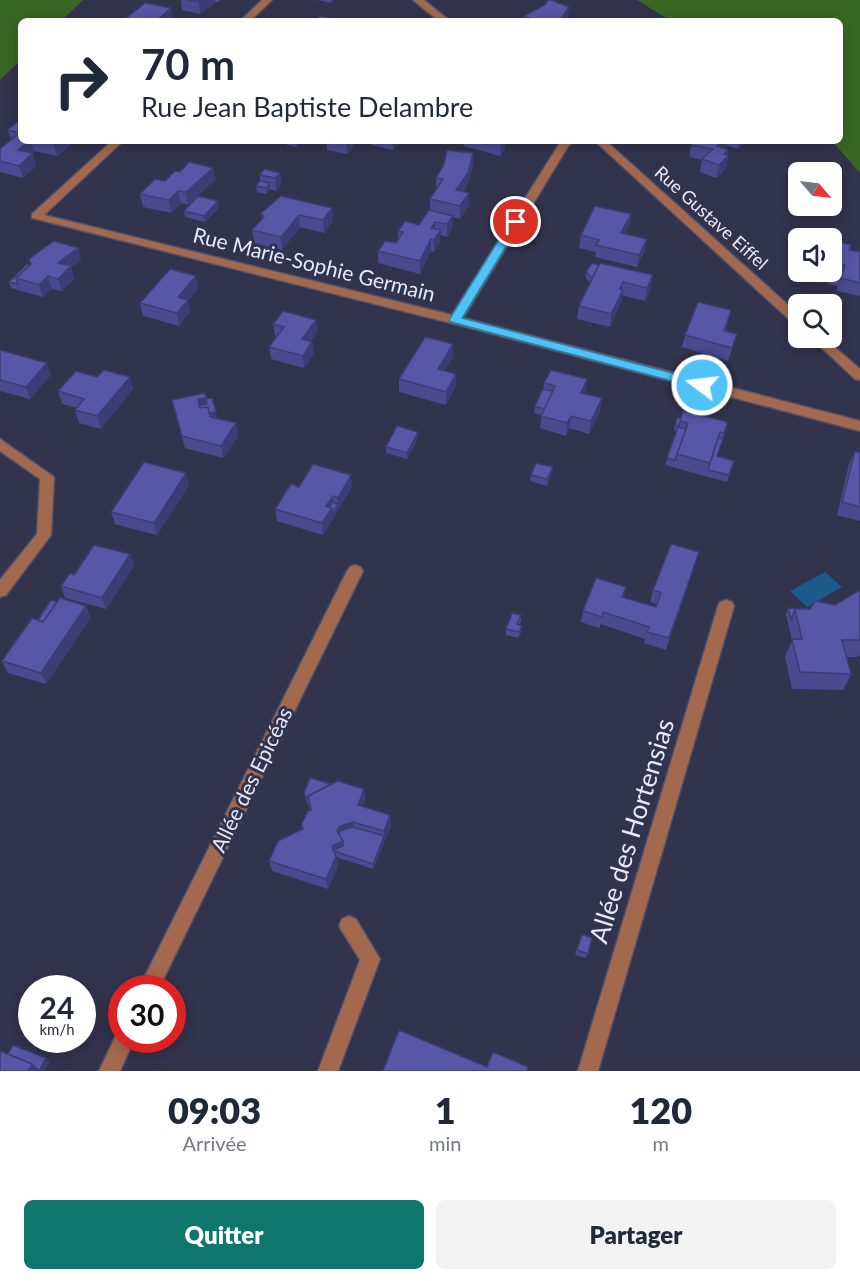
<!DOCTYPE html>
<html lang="fr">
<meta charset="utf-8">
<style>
body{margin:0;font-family:Lato,sans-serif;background:#f2f2f3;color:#1f2937;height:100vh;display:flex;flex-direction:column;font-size:22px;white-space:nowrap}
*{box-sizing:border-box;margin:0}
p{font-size:20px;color:#747a83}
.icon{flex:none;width:33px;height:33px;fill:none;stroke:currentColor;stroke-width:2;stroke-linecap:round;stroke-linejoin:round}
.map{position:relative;height:1071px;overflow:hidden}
.side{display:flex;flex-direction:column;background:#fff;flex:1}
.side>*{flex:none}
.banner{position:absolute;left:18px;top:18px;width:825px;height:126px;border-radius:9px;box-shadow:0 3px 15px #0003;background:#fff;color:#1f2937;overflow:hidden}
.needle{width:39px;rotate:118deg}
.buttons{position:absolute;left:788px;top:162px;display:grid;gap:12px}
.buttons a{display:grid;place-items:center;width:54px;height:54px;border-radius:9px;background:#fff;box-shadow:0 3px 15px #0003;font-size:30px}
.speed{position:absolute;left:18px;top:975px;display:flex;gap:12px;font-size:30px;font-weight:700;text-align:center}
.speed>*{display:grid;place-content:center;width:78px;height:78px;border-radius:50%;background:#fff;box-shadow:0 3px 15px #0003;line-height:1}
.speed small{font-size:15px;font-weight:400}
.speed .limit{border:9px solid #d22;background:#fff;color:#111}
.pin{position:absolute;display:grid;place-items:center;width:51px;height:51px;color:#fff;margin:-26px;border:3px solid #fff;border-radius:50%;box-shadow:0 2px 6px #0007}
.me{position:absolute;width:66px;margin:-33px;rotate:285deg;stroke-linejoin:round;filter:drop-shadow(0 0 4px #0008)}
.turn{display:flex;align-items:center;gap:21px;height:126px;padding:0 24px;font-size:27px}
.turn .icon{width:78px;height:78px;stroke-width:2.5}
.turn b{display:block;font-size:42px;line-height:51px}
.eta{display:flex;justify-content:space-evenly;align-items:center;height:102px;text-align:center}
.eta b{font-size:36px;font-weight:800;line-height:42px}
.button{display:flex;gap:12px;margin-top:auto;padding:12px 24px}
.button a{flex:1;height:69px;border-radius:9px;background:#0f766e;color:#fff;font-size:24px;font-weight:800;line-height:69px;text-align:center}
.button a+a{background:#f2f2f3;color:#1f2937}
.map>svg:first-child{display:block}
.green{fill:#3a6724}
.water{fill:#1b5b8c}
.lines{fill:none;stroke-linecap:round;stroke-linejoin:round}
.minor-casing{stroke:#4f5069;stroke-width:3}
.minor{fill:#a3694f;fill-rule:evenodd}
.wall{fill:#4b4a90}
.shaded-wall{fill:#3d3c75}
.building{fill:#5756a7;stroke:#3d3c75;stroke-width:1.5}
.route{fill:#4fc3f7;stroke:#337fa1;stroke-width:1.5}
.labels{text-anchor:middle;stroke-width:6;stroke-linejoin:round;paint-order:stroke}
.far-street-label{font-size:18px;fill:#e7e8f9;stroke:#32334d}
.street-label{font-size:21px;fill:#e7e8f9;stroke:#32334d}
.near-street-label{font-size:26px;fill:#e7e8f9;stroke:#32334d}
</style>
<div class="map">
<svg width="860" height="1071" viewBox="0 0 860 1071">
<rect width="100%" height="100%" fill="#32334d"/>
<path class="green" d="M 0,0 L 83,0 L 61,21 L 21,21 L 21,60 L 0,80 Z
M 637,0 L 860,0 L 860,173 L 832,141 L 840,141 L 840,21 L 671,21 Z"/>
<path class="water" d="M 825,572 L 842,587 L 807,607 L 790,591 Z"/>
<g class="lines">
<g class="minor-casing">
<path id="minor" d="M 262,0 L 272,0 L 250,21 L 240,21 Z
M 413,0 L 424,0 L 450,21 L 439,21 Z
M 112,141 L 123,141 L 44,215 L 452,315 L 561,141 L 574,141 L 569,145 L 463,318 L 860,421 L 860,431 L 455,324 L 32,218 L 32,214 Z
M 595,141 L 606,141 L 798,314 L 798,325 L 794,324 Z
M 811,338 L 824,338 L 860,369 L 860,380 L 855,379 Z
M 0,439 L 54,477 L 51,535 L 6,595 L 0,597 L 0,580 L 37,534 L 40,479 L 0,451 Z
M 355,565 L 360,567 L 363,571 L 159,988 L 139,988 L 347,571 L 350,567 Z
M 726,600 L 732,602 L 734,606 L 598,1071 L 578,1071 L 718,606 L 720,602 Z
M 349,916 L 356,919 L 380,959 L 338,1071 L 318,1071 L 360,960 L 339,926 L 342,919 Z
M 122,1031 L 122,1040 L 134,1040 L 120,1071 L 99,1071 L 117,1033 Z"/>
</g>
<use href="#minor" class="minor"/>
</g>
<path class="wall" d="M 181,0 L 220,0 L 218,2 L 216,2 L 200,14 L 182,10 Z
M 317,0 L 333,0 L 330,3 Z
M 524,16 L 568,19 L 566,21 L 524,21 Z
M 17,122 L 21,141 L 68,141 L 69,146 L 57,156 L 34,151 L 32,153 L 36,166 L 23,178 L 0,172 L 0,149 L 11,140 L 8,130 Z
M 287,141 L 301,141 L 296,147 L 287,145 Z
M 326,141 L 357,141 L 347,154 L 327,150 Z
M 371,141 L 401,141 L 393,150 L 372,145 Z
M 464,141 L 505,141 L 505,148 L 500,156 L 464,146 Z
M 695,141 L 747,141 L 738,149 L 727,146 L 724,148 L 728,150 L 727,156 L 728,156 L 726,168 L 716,178 L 700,172 L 702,160 L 689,157 L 691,145 Z
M 473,153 L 473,165 L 467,185 L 463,192 L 469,193 L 469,205 L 460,219 L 453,217 L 452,228 L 447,237 L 440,235 L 440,242 L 434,252 L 431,251 L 420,274 L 378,263 L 378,251 L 396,243 L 398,239 L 398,231 L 419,225 L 430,211 L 430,199 L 436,190 L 436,178 Z
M 213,168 L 215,180 L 188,205 L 181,203 L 171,213 L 143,207 L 140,194 L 165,181 L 180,172 Z
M 280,173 L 281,185 L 276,191 L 270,189 L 266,194 L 257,192 L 256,186 L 260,181 L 260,175 Z
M 281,196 L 333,221 L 324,233 L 300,227 L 282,250 L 254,243 L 252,230 L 262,219 L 261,213 Z
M 218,201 L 219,208 L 205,222 L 185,217 L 184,211 Z
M 631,214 L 629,227 L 625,234 L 647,239 L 644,252 L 637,267 L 595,257 L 596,252 L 579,248 L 581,235 Z
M 831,240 L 849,250 L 860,252 L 860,296 L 837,291 L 838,286 L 827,284 L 830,275 L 816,272 L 831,272 Z
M 78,248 L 81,260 L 71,268 L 74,279 L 62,291 L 52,289 L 43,297 L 11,288 L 9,282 L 30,265 Z
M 586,272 L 651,288 L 645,301 L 622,295 L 621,302 L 610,327 L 577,319 L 579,306 L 590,283 L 586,278 Z
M 198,288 L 188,301 L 190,312 L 179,326 L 143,316 L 140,303 Z
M 731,310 L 726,329 L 728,332 L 737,334 L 728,361 L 682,347 L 685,335 Z
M 316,320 L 317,332 L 311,341 L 312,342 L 314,354 L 304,368 L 271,359 L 269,347 L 276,337 L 275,336 L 273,324 Z
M 0,350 L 51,375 L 30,399 L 0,391 Z
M 453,357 L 444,371 L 456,386 L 446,405 L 399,392 L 399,379 Z
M 97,377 L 130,377 L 133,389 L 101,429 L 79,423 L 75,410 L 77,408 L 62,404 L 58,391 Z
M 587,379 L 585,394 L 600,411 L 589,434 L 569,428 L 566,436 L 540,428 L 542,415 L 534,413 L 535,406 L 543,389 L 544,383 Z
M 206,399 L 217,418 L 215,418 L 238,436 L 223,458 L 185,448 L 172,400 Z
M 681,418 L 728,422 L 717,456 L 734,461 L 727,482 L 665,465 L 677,432 L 674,431 L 675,425 Z
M 418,432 L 418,438 L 407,459 L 386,453 L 386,447 Z
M 855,451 L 860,453 L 860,521 L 837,515 L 849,464 Z
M 553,467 L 552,473 L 547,486 L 530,481 L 531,475 Z
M 186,473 L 189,485 L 157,535 L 115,524 L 111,512 Z
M 299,487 L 352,487 L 323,535 L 277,521 L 275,509 Z
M 130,554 L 134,566 L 106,609 L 65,598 L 61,586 L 74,575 Z
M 695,564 L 666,650 L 644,643 L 645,639 L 601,624 L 599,628 L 581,622 L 583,611 L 626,587 L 624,597 L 656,607 L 657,604 L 650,602 L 653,590 Z
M 860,590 L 860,655 L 856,657 L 847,657 L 851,674 L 843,690 L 792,689 L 785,656 L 792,641 L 786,614 L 788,608 L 809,609 L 835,605 Z
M 521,615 L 521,621 L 519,625 L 521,632 L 518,638 L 506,635 L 506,629 Z
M 91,617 L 46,684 L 8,673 L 2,661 L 38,620 Z
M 331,784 L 364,789 L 365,800 L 362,806 L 390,815 L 391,826 L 373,869 L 336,857 L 338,867 L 328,889 L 272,871 L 269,861 L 302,829 L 301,825 L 310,810 L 305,798 L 304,793 Z
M 582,934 L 592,938 L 586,958 L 575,955 Z"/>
<path class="shaded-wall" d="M 201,0 L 214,0 L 214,1 L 216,2 L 200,14 L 199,2 Z
M 569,7 L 568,19 L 566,21 L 559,21 Z
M 171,8 L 173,20 L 172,21 L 156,21 Z
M 29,141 L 31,141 L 34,151 L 22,163 L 18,150 Z
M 57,141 L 68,141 L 69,146 L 57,156 L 54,144 Z
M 296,141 L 301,141 L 296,147 Z
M 347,141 L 357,141 L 347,154 L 346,142 Z
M 396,141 L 401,141 L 393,150 L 393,144 Z
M 502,141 L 505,141 L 505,148 L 500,156 L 501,144 Z
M 722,141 L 728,141 L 727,146 L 714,158 L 717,146 Z
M 740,141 L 747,141 L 738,149 Z
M 728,150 L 727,158 L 728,156 L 726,168 L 716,178 L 719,165 L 724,154 Z
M 33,153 L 36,166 L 23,178 L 19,166 Z
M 473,153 L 473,165 L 467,185 L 456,202 L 456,190 Z
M 213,168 L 215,180 L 188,205 L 186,192 Z
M 280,173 L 281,185 L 276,191 L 275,178 Z
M 270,183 L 270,189 L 266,194 L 266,188 Z
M 178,191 L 181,203 L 171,213 L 169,200 Z
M 469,193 L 469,205 L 460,219 L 460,206 Z
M 218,201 L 219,208 L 205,222 L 204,216 Z
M 332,208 L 333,221 L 324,233 L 323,220 Z
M 631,214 L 629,227 L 619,245 L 621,233 Z
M 299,215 L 300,227 L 282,250 L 281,237 Z
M 453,216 L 452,228 L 447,237 L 447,224 Z
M 435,222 L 435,234 L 431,240 L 431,251 L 420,274 L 420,261 L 431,228 Z
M 441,230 L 440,242 L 434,252 L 434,240 Z
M 647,239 L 644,252 L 637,267 L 639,255 Z
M 78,248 L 81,260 L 71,268 L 74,279 L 62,291 L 58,279 L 58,263 Z
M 653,275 L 651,288 L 645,301 L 647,288 Z
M 48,276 L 52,289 L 43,297 L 39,285 Z
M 196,276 L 198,288 L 188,301 L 190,312 L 179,326 L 177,313 L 178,297 Z
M 623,282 L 621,294 L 623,290 L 621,302 L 610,327 L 611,314 L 620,289 Z
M 316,320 L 317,332 L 303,352 L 302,339 Z
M 312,342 L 314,354 L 304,368 L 303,356 Z
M 453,344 L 453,357 L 438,382 L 438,369 Z
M 47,363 L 51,375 L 30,399 L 26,387 Z
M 456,374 L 456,386 L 446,405 L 446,392 Z
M 130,377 L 133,389 L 101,429 L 97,416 Z
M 587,379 L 586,392 L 579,405 L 581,393 Z
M 206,398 L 209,411 L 200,412 L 198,399 Z
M 602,398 L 600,411 L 589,434 L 591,421 Z
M 216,412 L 217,418 L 202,421 L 201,414 Z
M 571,416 L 569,428 L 566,436 L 567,423 Z
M 236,423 L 238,436 L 223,458 L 221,446 Z
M 418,432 L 418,438 L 407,459 L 407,453 Z
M 553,467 L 552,473 L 547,486 L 547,479 Z
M 186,473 L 189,485 L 157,535 L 154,523 Z
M 351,475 L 352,487 L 323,535 L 322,523 L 326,506 L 333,496 L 334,508 L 338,504 L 338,498 Z
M 699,552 L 695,564 L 666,650 L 669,638 Z
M 130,554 L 134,566 L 106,609 L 102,598 Z
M 86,606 L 91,617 L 46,684 L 41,673 Z
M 364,789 L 365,800 L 359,815 L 358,805 Z
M 390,815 L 391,826 L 373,869 L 373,864 L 384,836 L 384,831 Z
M 353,822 L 354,832 L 341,836 L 337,831 L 340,826 Z
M 343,841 L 344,851 L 332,851 L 332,846 Z
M 336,857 L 338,867 L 328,889 L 326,879 Z
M 46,1058 L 50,1062 L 44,1071 L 28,1071 L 32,1064 Z"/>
<path class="building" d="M 187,0 L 201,0 L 199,2 Z
M 548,0 L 551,0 L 569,7 L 560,20 L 562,21 L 546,21 L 548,20 L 536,21 L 524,16 L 545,5 Z
M 145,3 L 171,8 L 156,21 L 135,21 L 125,19 Z
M 320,16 L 343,21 L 315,21 Z
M 102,18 L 111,21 L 99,21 Z
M 17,122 L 21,123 L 21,141 L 29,141 L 18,150 L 33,153 L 19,166 L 0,161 L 0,149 L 19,133 L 8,130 Z
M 40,141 L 57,141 L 54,144 Z
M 379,141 L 396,141 L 393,144 Z
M 491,141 L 502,141 L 501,144 Z
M 695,141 L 722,141 L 717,146 L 728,150 L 724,154 L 728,156 L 719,165 L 702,159 L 713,149 L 691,145 Z
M 447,150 L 473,153 L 468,173 L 456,190 L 469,193 L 460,206 L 430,199 L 443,179 L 436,178 L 444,164 Z
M 189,162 L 213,168 L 186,192 L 178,191 L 169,200 L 140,194 L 155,179 L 165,181 L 175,171 L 180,172 Z
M 264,169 L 280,173 L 275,178 L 260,175 Z
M 260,181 L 270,183 L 266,188 L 256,186 Z
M 198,196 L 218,201 L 204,216 L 184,211 Z
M 281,196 L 332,208 L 323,220 L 299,215 L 281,237 L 252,230 L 264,217 L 261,213 Z
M 595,206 L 631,214 L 621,233 L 647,239 L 639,255 L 596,245 L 599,240 L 581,235 Z
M 429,210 L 453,216 L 447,224 L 435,222 L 431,228 L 441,230 L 434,240 L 431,239 L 420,261 L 378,251 L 385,241 L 396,243 L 403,232 L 398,231 L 405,221 L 419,225 Z
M 831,240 L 851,245 L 849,250 L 860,252 L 860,283 L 841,278 L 845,265 L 831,261 Z
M 54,241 L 78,248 L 58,263 L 71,266 L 58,279 L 48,276 L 39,285 L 16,278 L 31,264 L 29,259 Z
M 592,263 L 599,265 L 592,278 L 586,272 Z
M 600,263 L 653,275 L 647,288 L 623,282 L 620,289 L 623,290 L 611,314 L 579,306 Z
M 27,264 L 30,265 L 16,278 L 18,284 L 9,282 Z
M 832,268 L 843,271 L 841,280 L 829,277 Z
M 170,269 L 196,276 L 178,297 L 188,300 L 177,313 L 140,303 Z
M 698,302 L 731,310 L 724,331 L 737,334 L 732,348 L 685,335 Z
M 283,311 L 316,320 L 302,339 L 312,342 L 303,356 L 269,347 L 284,327 L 273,324 Z
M 425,337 L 453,344 L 438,369 L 456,374 L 446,392 L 399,379 Z
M 0,350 L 47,363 L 26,387 L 0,380 Z
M 104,370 L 130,377 L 97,416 L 75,410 L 84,399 L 58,391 L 76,371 L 97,377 Z
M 551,370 L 587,379 L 581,393 L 602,398 L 591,421 L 571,416 L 567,423 L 541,416 L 555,386 L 544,383 Z
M 543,389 L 553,391 L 544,409 L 535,406 Z
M 205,393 L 206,398 L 198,399 L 200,408 L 208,407 L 210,417 L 236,423 L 221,446 L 182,436 L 172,400 Z
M 212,398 L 216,412 L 209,413 L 208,407 L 200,408 L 199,406 L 207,404 L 206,399 Z
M 683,411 L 728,422 L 724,433 L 720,432 L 710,463 L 677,454 L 688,423 L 680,421 Z
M 677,418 L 681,418 L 679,426 L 675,425 Z
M 397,426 L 418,432 L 407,453 L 386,447 Z
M 678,427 L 686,429 L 675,460 L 667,458 Z
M 718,438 L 723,439 L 717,456 L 734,461 L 729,475 L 708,470 Z
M 855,451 L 860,453 L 860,507 L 842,502 Z
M 144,462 L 186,473 L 154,523 L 111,512 Z
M 536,463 L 553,467 L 547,479 L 531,475 Z
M 313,464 L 351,475 L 338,498 L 333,496 L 326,506 L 332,508 L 322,523 L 275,509 L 291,484 L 299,487 Z
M 333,502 L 338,504 L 332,514 L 332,508 L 329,507 Z
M 671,544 L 699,552 L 669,638 L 647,632 L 649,627 L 603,612 L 602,617 L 583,611 L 596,578 L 626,587 L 622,597 L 656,607 L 661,593 L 653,590 Z
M 94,545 L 130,554 L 102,598 L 61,586 L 70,573 L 74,575 Z
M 860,590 L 860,640 L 842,640 L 851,674 L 800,672 L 792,639 L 802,639 L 795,609 L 810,609 L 815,601 L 835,605 Z
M 60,598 L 86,606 L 41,673 L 2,661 L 32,618 L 43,622 Z
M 51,600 L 57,602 L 43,622 L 38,620 Z
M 788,608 L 810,609 L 795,609 L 791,620 Z
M 512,613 L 521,615 L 517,624 L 522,626 L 519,632 L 506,629 Z
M 310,778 L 331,784 L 308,796 L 308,801 L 304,793 Z
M 338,781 L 364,789 L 358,805 L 390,815 L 384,831 L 353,822 L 340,826 L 337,831 L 343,841 L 332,846 L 336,857 L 326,879 L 269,861 L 278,841 L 303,829 L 301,825 L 308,811 L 311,810 L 308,796 Z
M 353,827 L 384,836 L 373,864 L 334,851 L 333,850 L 343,846 L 343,841 L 339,834 L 340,831 Z
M 582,934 L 592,938 L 588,954 L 577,950 Z
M 399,1030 L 487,1067 L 493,1052 L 528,1067 L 527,1071 L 383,1071 Z
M 13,1045 L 46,1058 L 39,1071 L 32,1064 L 8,1054 Z
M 0,1051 L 32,1064 L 28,1071 L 0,1071 Z"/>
<path class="route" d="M 512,219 L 521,222 L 462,318 L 706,382 L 706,388 L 702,389 L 451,322 L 449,320 Z"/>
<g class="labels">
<g class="far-street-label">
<text transform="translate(711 218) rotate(42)" y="6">Rue Gustave Eiffel</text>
</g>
<g class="street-label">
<text transform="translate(314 265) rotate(14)" y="7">Rue Marie-Sophie Germain</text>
<text transform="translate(252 780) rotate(-64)" y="7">Allée des Epicéas</text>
</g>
<g class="near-street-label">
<text transform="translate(632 831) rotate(-73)" y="9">Allée des Hortensias</text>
</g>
</g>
</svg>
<div class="buttons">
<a><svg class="needle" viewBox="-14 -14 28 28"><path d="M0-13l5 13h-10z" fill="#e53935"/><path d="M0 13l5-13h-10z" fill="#747a83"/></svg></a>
<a><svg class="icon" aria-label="sound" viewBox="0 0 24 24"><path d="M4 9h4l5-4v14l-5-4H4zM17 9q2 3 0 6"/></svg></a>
<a><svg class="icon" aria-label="search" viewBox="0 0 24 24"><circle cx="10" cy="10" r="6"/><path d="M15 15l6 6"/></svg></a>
</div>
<div class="speed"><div>24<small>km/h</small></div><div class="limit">30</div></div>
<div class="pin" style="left:516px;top:222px;background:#d93025"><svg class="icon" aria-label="arrive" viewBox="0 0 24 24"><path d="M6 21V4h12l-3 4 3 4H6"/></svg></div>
<svg class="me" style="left:702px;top:385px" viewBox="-20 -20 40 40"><circle r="17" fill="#4fc3f7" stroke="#fff" stroke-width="3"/><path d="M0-11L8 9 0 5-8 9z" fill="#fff"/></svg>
<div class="banner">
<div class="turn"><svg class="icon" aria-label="right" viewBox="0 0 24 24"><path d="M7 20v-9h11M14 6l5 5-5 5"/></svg><div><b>70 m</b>Rue Jean Baptiste Delambre</div></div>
</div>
</div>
<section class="side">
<div class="eta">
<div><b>09:03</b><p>Arrivée</p></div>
<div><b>1</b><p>min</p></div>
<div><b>120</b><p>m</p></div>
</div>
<div class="button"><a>Quitter</a><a>Partager</a></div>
</section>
